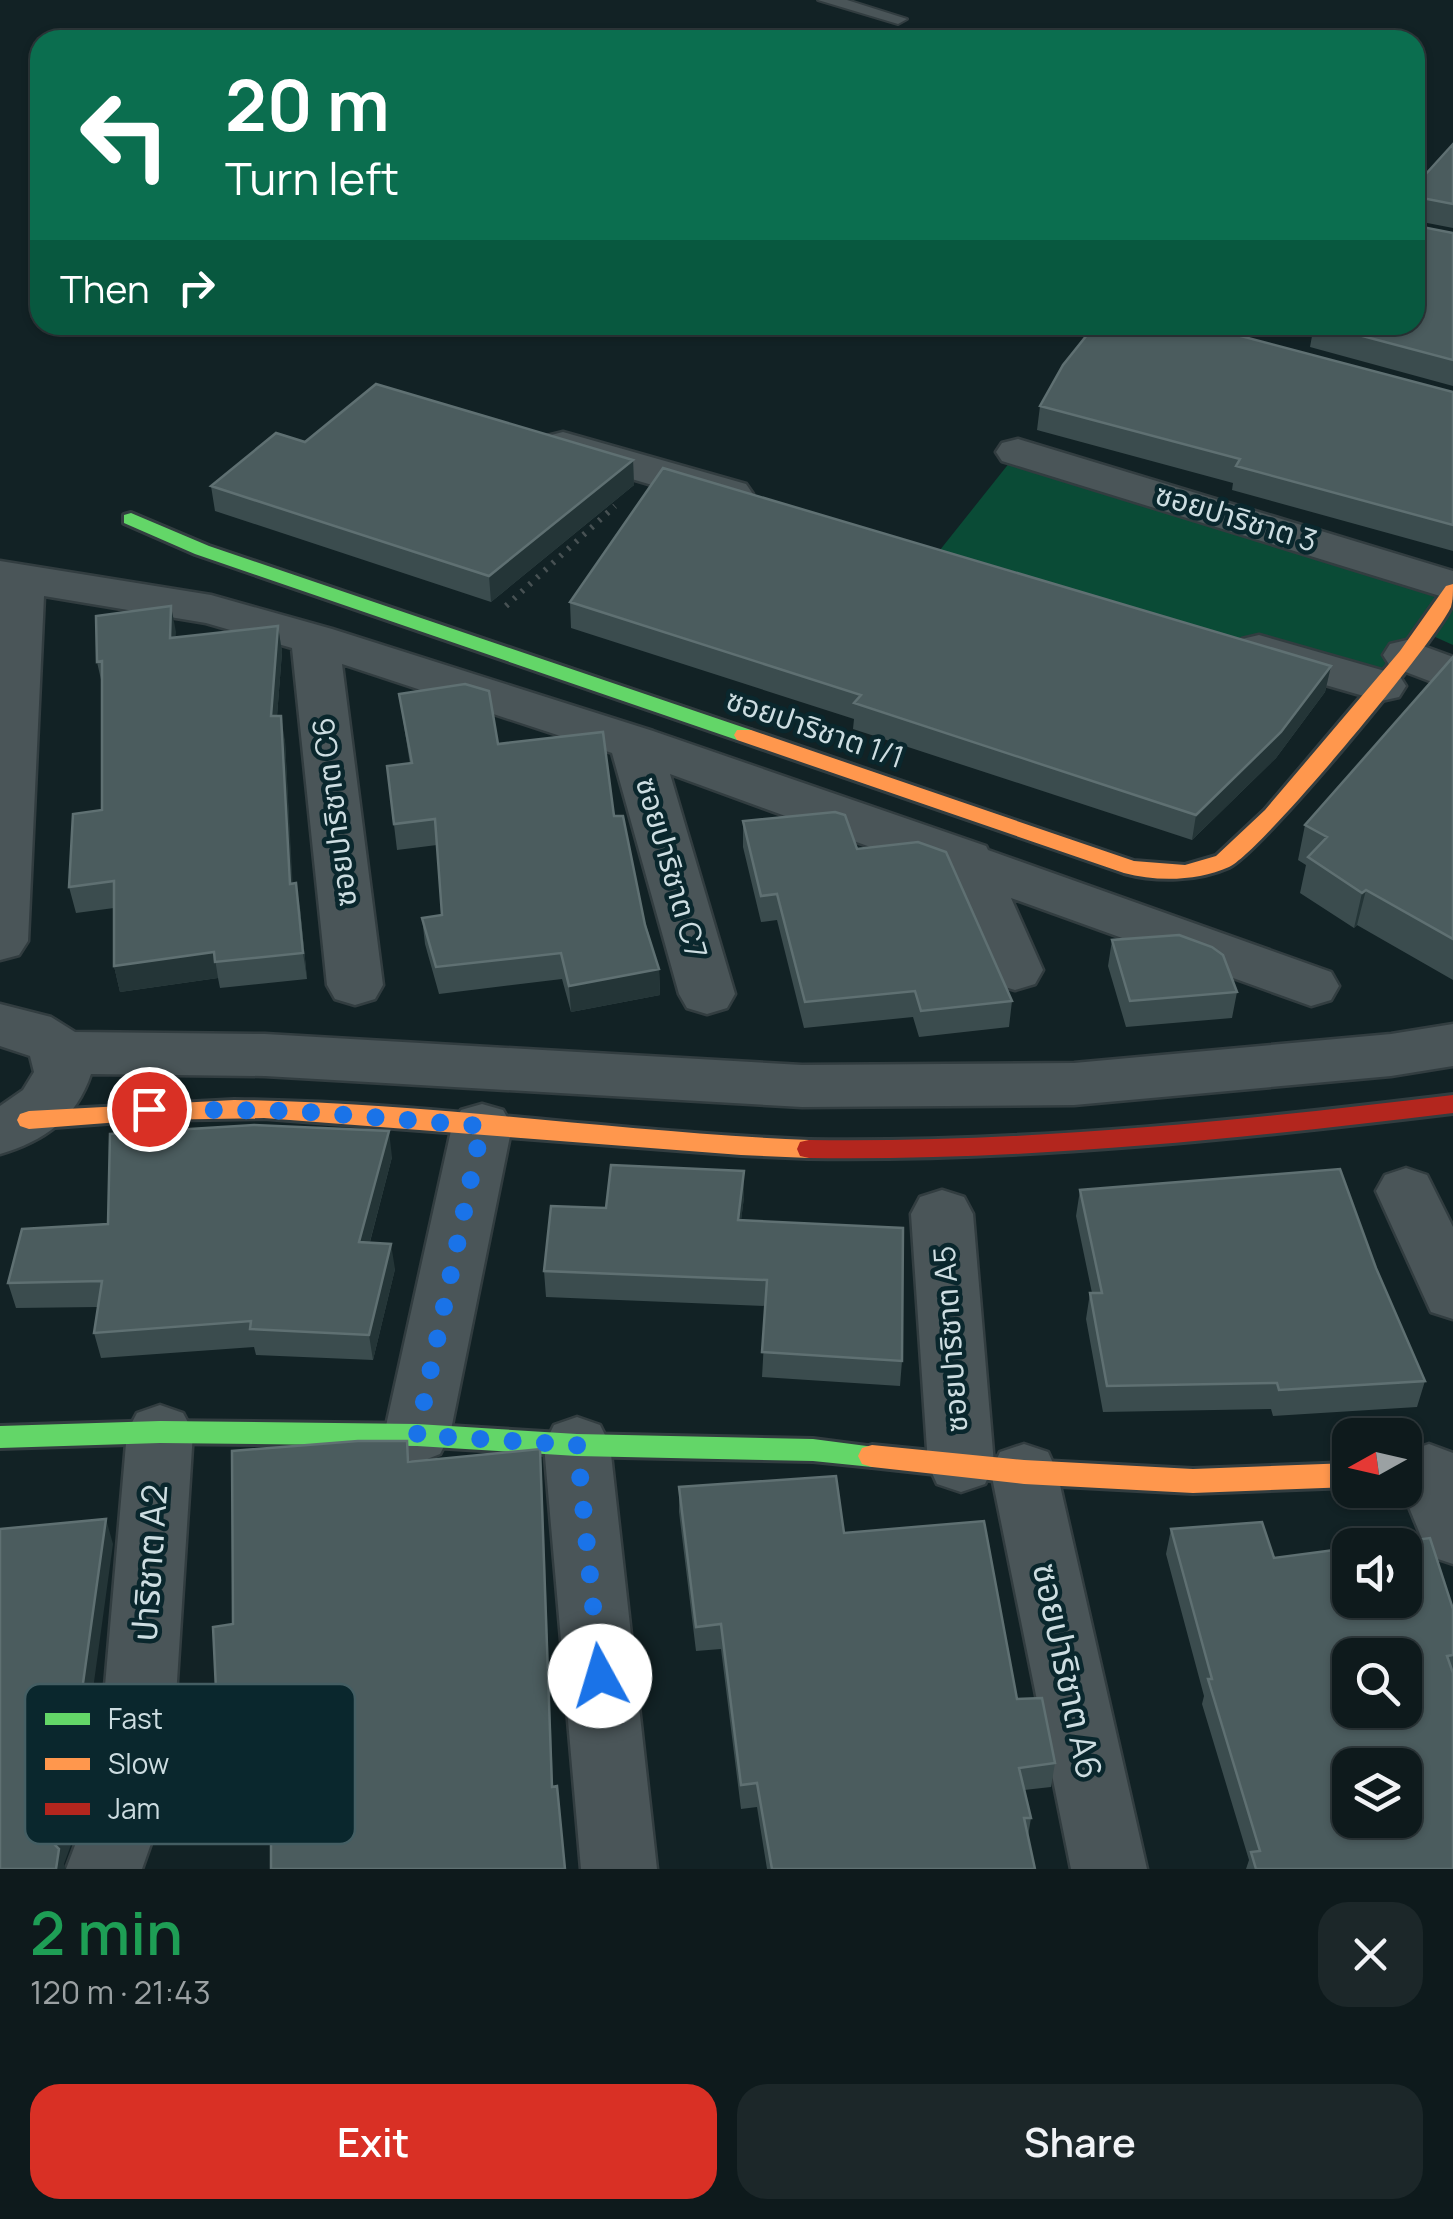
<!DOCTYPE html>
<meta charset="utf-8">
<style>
body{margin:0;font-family:Manrope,"Noto Sans Thai",sans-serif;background:#1c2729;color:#f1f3f6;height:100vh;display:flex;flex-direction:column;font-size:38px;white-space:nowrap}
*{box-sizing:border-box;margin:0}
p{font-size:32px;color:#9ba1a3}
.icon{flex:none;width:55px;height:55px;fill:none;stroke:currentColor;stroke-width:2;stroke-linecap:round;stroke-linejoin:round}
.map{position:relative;height:1869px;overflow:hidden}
.side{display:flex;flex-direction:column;background:#0e1a1c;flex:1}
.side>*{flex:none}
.guide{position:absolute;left:30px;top:30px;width:1395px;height:305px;border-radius:30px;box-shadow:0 2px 8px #0004,0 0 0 2px #2e383b;background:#0b6e4f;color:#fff;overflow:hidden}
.needle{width:65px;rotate:262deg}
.buttons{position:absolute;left:1332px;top:1418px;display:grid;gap:20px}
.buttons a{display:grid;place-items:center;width:90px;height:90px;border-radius:20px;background:#0e1a1c;box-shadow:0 2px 8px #0004,0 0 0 2px #2e383b;font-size:50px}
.pin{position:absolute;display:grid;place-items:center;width:85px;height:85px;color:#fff;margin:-42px;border:5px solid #fff;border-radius:50%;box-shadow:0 2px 10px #0007}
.me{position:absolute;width:110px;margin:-55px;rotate:354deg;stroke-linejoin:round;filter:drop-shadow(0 0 8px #0008)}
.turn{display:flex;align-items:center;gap:35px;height:210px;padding:0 30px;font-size:45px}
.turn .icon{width:130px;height:130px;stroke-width:2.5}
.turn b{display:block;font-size:70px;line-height:85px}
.then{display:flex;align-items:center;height:95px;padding:0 30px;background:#0003;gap:20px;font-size:38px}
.round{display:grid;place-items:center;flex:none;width:105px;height:105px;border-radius:30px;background:#1c2729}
.headline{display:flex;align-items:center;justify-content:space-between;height:170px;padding:0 30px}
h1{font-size:60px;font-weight:600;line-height:75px;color:#1e9e55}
.action{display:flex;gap:20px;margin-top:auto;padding:20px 30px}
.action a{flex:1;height:115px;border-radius:30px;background:#d93025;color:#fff;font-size:40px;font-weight:600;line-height:115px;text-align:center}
.action a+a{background:#1c2729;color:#f1f3f6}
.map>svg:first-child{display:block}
.green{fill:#0a4b36}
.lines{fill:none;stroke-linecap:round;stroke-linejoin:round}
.lane-casing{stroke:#323d40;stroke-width:4}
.street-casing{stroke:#323d40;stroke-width:5}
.fast-casing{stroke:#323d40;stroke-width:6}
.slow-casing{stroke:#323d40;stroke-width:6}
.jam-casing{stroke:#323d40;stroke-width:6}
.path{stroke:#475153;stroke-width:6;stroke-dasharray:2.5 8;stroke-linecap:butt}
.lane{fill:#4a5558;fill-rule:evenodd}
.street{fill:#4a5558;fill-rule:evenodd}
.fast{fill:#63d668;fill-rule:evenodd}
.slow{fill:#ff974d;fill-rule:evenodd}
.jam{fill:#b3261e;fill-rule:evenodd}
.wall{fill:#3b4c4e}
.shaded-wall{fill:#243537}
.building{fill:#4b5c5e;stroke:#5f7072;stroke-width:2.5;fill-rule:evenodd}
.route{stroke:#1a73e8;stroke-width:18;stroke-dasharray:0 32.4}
.labels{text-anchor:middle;stroke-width:9;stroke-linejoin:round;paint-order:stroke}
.street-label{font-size:30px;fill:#cddde1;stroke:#0a272d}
.near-street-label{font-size:35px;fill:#cddde1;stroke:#0a272d}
.key{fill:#0a272d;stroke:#445e63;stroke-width:2.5}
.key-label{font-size:28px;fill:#cddde1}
</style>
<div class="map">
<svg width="1453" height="1869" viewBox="0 0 1453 1869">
<rect width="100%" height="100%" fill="#122225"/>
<path class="green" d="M 1018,452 L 1453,586 L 1453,645 L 1424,632 L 1381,686 L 936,555 Z"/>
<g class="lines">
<g class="lane-casing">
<path id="lane" d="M 818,0 L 847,0 L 907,19 L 898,24 Z"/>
</g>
<g class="street-casing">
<path id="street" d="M 563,432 L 746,484 L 753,494 L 746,504 L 730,508 L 547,454 L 541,445 L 547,436 Z
M 1018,439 L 1453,571 L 1453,600 L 1002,461 L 996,452 L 1002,443 Z
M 0,561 L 211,595 L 332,629 L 653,731 L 986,846 L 988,850 L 1331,972 L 1339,986 L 1331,1000 L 1311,1006 L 1011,898 L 1043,970 L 1035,984 L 1015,990 L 995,984 L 947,875 L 670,774 L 735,994 L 727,1008 L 707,1014 L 687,1008 L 679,994 L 612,753 L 342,664 L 383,985 L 375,999 L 355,1005 L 335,999 L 327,985 L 292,648 L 206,623 L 44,596 L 28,941 L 19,955 L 0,960 Z
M 1259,635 L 1399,675 L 1406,686 L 1399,697 L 1381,701 L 1242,661 L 1235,650 L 1242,639 Z
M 1407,640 L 1453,657 L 1453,690 L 1390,666 L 1383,655 L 1390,644 Z
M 0,1004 L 51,1017 L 75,1032 L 265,1034 L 802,1065 L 1074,1063 L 1391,1034 L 1453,1024 L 1453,1066 L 1391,1076 L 1074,1105 L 802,1107 L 265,1076 L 91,1074 C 76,1119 44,1141 0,1154 L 0,1106 L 23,1090 L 34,1072 L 30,1056 L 0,1046 Z
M 482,1104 L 503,1110 L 512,1126 L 450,1435 L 440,1454 L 417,1463 L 394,1454 L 384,1435 L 452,1126 L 461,1110 Z
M 1406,1168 L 1427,1175 L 1453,1227 L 1453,1319 L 1431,1312 L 1376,1191 L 1385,1175 Z
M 942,1190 L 964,1197 L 973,1214 L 994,1464 L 985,1484 L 961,1492 L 937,1484 L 928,1464 L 911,1214 L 920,1197 Z
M 160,1405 L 183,1413 L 193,1432 L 170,1790 L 142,1869 L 66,1869 L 96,1790 L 127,1432 L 137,1413 Z
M 577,1417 L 600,1425 L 610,1445 L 657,1869 L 581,1869 L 544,1445 L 554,1425 Z
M 1024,1444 L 1048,1452 L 1057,1472 L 1147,1869 L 1071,1869 L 991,1472 L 1000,1452 Z
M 1429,1444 L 1453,1453 L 1453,1564 L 1429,1556 L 1402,1490 L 1405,1452 Z"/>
</g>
<g class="fast-casing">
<path id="fast" d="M 131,513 L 209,546 L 751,730 L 754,735 L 751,740 L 737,740 L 195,554 L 124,523 L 124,515 Z
M 160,1421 L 417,1424 L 577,1434 L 813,1439 L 882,1448 L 886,1456 L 882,1464 L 872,1467 L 813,1461 L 577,1456 L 417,1446 L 160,1443 L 0,1448 L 0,1426 Z"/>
</g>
<g class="slow-casing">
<path id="slow" d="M 1453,584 C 1453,591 1453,600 1451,607 C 1434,644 1261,852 1229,867 C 1198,881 1157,882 1124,873 L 737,740 L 734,735 L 737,730 L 751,730 L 1134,861 L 1185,865 L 1216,856 L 1265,810 L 1400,651 L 1446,586 Z
M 234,1100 C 426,1102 617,1132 809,1140 L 818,1142 L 821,1149 L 818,1156 L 809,1158 L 741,1155 L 264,1118 L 146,1120 L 29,1129 L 20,1126 L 17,1120 L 20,1114 L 29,1111 Z
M 872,1445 L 1024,1460 L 1193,1469 L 1350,1463 L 1350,1487 L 1193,1493 L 1024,1484 L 872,1467 L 862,1464 L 858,1456 L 862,1448 Z"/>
</g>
<g class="jam-casing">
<path id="jam" d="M 1453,1095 L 1453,1113 C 1239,1139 1025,1161 809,1158 L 800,1156 L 797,1149 L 800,1142 L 809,1140 C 1025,1143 1239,1121 1453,1095 Z"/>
</g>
<path class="path" d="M 506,606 L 615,506"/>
<use href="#lane" class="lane"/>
<use href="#street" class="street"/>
<use href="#fast" class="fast"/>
<use href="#slow" class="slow"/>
<use href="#jam" class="jam"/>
</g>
<path class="wall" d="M 1453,144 L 1453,228 L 1417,221 L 1417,226 L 1453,233 L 1453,386 L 1310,347 L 1314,325 L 1415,325 L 1415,186 Z
M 1453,392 L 1453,551 L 1232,490 L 1233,483 L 1037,430 L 1040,406 Z
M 305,442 L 633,460 L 634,485 L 491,602 L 215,511 L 211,486 Z
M 570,602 L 1331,666 L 1325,692 L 1276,758 L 1192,840 L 853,729 L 854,719 L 571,628 Z
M 171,606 L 175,637 L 278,626 L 282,652 L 277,716 L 285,741 L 292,883 L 300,908 L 307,979 L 220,988 L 218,978 L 120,992 L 114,966 L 114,908 L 76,913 L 69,887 L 102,810 L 102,684 L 97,662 Z
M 1453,657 L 1453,980 L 1357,925 L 1354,928 L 1300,893 L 1306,865 L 1298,860 L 1305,825 Z
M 399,694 L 498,744 L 614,816 L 659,969 L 660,995 L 571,1012 L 562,979 L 439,994 L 425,944 L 422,918 L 442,915 L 437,845 L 397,850 L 387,766 L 410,764 Z
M 743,821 L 857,849 L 1012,1001 L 1009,1027 L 919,1037 L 913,1017 L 804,1028 L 777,920 L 761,922 L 743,847 Z
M 1112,940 L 1237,992 L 1232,1018 L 1126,1027 L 1108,966 Z
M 392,1157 L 370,1242 L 395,1269 L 373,1360 L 256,1355 L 254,1347 L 101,1358 L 94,1333 L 98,1307 L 16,1308 L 8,1283 L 108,1224 Z
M 744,1171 L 744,1197 L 741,1220 L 902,1361 L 900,1386 L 762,1377 L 766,1306 L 546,1297 L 544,1271 L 606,1208 Z
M 1080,1190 L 1376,1268 L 1425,1381 L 1417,1407 L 1273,1416 L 1271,1409 L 1103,1412 L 1086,1319 L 1090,1293 L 1092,1293 L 1076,1216 Z
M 540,1449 L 542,1475 L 271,1791 L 227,1796 L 220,1773 L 233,1624 L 410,1462 Z
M 679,1487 L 844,1533 L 1017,1699 L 1055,1763 L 1051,1787 L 1024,1790 L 1031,1818 L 1028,1836 L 1035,1869 L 767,1869 L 757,1807 L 741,1809 L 721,1649 L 696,1651 L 679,1512 Z
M 1171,1529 L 1453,1609 L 1453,1869 L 1246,1869 L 1249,1860 L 1202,1704 L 1204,1696 L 1166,1554 Z"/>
<path class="shaded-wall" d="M 633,460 L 634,485 L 491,602 L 489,576 Z
M 171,606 L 176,632 L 174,663 L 170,638 Z
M 278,626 L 282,652 L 275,742 L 271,716 Z
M 1331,666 L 1325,692 L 1276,758 L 1192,840 L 1196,815 Z
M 281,716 L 285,741 L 294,909 L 290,884 Z
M 296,883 L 300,908 L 307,979 L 303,953 Z
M 1366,890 L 1357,925 L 1354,928 L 1362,893 Z
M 214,952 L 218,978 L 120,992 L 114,966 Z
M 659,969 L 660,995 L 571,1012 L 569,986 Z
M 389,1131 L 392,1157 L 363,1268 L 359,1242 Z
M 744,1171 L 744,1197 L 738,1246 L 738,1220 Z
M 391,1244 L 395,1269 L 373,1360 L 369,1335 Z
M 540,1449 L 542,1475 L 554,1810 L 552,1787 Z
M 106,1519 L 113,1544 L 72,1842 L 64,1864 L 66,1869 L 56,1869 L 54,1844 Z"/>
<path class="building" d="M 1453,144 L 1453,204 L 1417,197 L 1417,226 L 1453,233 L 1453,360 L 1321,325 L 1415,325 L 1415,186 Z
M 1095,325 L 1199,325 L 1453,392 L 1453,525 L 1236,466 L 1240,459 L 1040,406 L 1063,365 Z
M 376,384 L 633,460 L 489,576 L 211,486 L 276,433 L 305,442 Z
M 663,468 L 1331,666 L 1281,732 L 1196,815 L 854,703 L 861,695 L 570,602 Z
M 171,606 L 170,638 L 278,626 L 271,716 L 281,716 L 290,884 L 296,883 L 303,953 L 215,962 L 214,952 L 114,966 L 114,881 L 69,887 L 73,814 L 102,810 L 102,661 L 97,662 L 96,616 Z
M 1453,657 L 1453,939 L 1366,890 L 1362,893 L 1308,857 L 1327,837 L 1305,825 Z
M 465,684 L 489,691 L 498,744 L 603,732 L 614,816 L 623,816 L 645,925 L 659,969 L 569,986 L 561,953 L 436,967 L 422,918 L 442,915 L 435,819 L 394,824 L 387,766 L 412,763 L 399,694 Z
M 835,812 L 845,815 L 857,849 L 918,842 L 946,852 L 1012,1001 L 921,1011 L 915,991 L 805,1002 L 777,894 L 761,896 L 743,821 Z
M 1179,935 L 1212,947 L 1223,955 L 1237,992 L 1130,1001 L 1112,940 Z
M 254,1125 L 389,1131 L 359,1242 L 391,1244 L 369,1335 L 250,1329 L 251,1321 L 94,1333 L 102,1281 L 8,1283 L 22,1229 L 108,1224 L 110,1134 Z
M 611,1165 L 744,1171 L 738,1220 L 903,1228 L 902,1361 L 762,1352 L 767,1280 L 544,1271 L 551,1206 L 606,1208 Z
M 1340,1169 L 1376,1268 L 1425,1381 L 1279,1390 L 1277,1383 L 1107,1386 L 1090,1293 L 1102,1293 L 1080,1190 Z
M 358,1441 L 407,1441 L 408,1462 L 540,1449 L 552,1787 L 557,1786 L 565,1869 L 271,1869 L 271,1767 L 220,1773 L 213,1627 L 233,1624 L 232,1451 Z
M 836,1476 L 844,1533 L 984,1521 L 1017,1699 L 1042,1698 L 1055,1763 L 1019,1768 L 1031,1818 L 1024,1818 L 1035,1869 L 772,1869 L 757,1783 L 741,1785 L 721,1624 L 696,1627 L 679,1487 Z
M 106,1519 L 64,1819 L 54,1844 L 59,1849 L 56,1869 L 0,1869 L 0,1529 Z
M 1262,1522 L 1274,1558 L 1350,1548 L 1350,1600 L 1405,1600 L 1405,1545 L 1376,1545 L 1430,1538 L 1453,1609 L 1453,1655 L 1447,1656 L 1453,1673 L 1453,1869 L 1256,1869 L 1251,1852 L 1260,1851 L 1208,1679 L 1212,1679 L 1171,1529 ZM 1350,1655 L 1405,1655 L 1405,1710 L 1350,1710 ZM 1350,1765 L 1405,1765 L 1405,1820 L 1350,1820 Z"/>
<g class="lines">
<path class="route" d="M 149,1109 L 297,1111 L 482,1126 L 417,1435 L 577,1445 L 600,1676"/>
</g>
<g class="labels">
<g class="street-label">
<text transform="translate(1236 518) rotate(17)" y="10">ซอยปาริชาต 3</text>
<text transform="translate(815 729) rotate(19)" y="10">ซอยปาริชาต 1/1</text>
<text transform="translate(335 812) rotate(-97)" y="10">ซอยปาริชาต C6</text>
<text transform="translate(671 868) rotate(74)" y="10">ซอยปาริชาต C7</text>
<text transform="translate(951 1339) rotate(-94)" y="10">ซอยปาริชาต A5</text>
</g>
<g class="near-street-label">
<text transform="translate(150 1563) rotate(-86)" y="12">ปาริชาต A2</text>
<text transform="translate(1067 1671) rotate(78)" y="12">ซอยปาริชาต A6</text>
</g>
</g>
<rect x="25" y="1684" width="330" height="160" rx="15" class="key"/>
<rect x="45" y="1713" width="45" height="12" fill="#63d668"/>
<rect x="45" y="1758" width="45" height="12" fill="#ff974d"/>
<rect x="45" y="1803" width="45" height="12" fill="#b3261e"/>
<g class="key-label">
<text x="108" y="1729">Fast</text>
<text x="108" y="1774">Slow</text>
<text x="108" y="1819">Jam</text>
</g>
</svg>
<div class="buttons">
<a><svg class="needle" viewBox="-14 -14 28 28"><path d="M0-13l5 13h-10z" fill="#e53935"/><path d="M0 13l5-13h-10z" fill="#9ba1a3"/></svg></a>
<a><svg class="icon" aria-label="sound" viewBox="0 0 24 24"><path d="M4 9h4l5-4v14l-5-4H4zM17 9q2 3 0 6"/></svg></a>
<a><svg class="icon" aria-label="search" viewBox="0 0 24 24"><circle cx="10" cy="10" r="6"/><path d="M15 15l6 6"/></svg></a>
<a><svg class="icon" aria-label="layers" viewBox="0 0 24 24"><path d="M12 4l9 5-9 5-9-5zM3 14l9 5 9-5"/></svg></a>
</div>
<div class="pin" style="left:149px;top:1109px;background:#d93025"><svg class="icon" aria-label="arrive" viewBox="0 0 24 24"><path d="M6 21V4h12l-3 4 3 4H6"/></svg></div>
<svg class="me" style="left:600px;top:1676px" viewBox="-20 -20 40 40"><circle r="19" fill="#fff"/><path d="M0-13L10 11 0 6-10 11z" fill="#1a73e8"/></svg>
<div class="guide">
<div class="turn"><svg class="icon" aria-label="left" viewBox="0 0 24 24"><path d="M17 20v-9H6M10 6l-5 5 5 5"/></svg><div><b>20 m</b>Turn left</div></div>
<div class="then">Then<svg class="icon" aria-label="right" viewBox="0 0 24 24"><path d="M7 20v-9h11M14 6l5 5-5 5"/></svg></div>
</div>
</div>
<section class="side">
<div class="headline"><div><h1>2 min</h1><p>120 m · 21:43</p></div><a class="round"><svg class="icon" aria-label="close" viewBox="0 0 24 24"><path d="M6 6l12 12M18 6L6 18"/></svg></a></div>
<div class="action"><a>Exit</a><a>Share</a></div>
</section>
